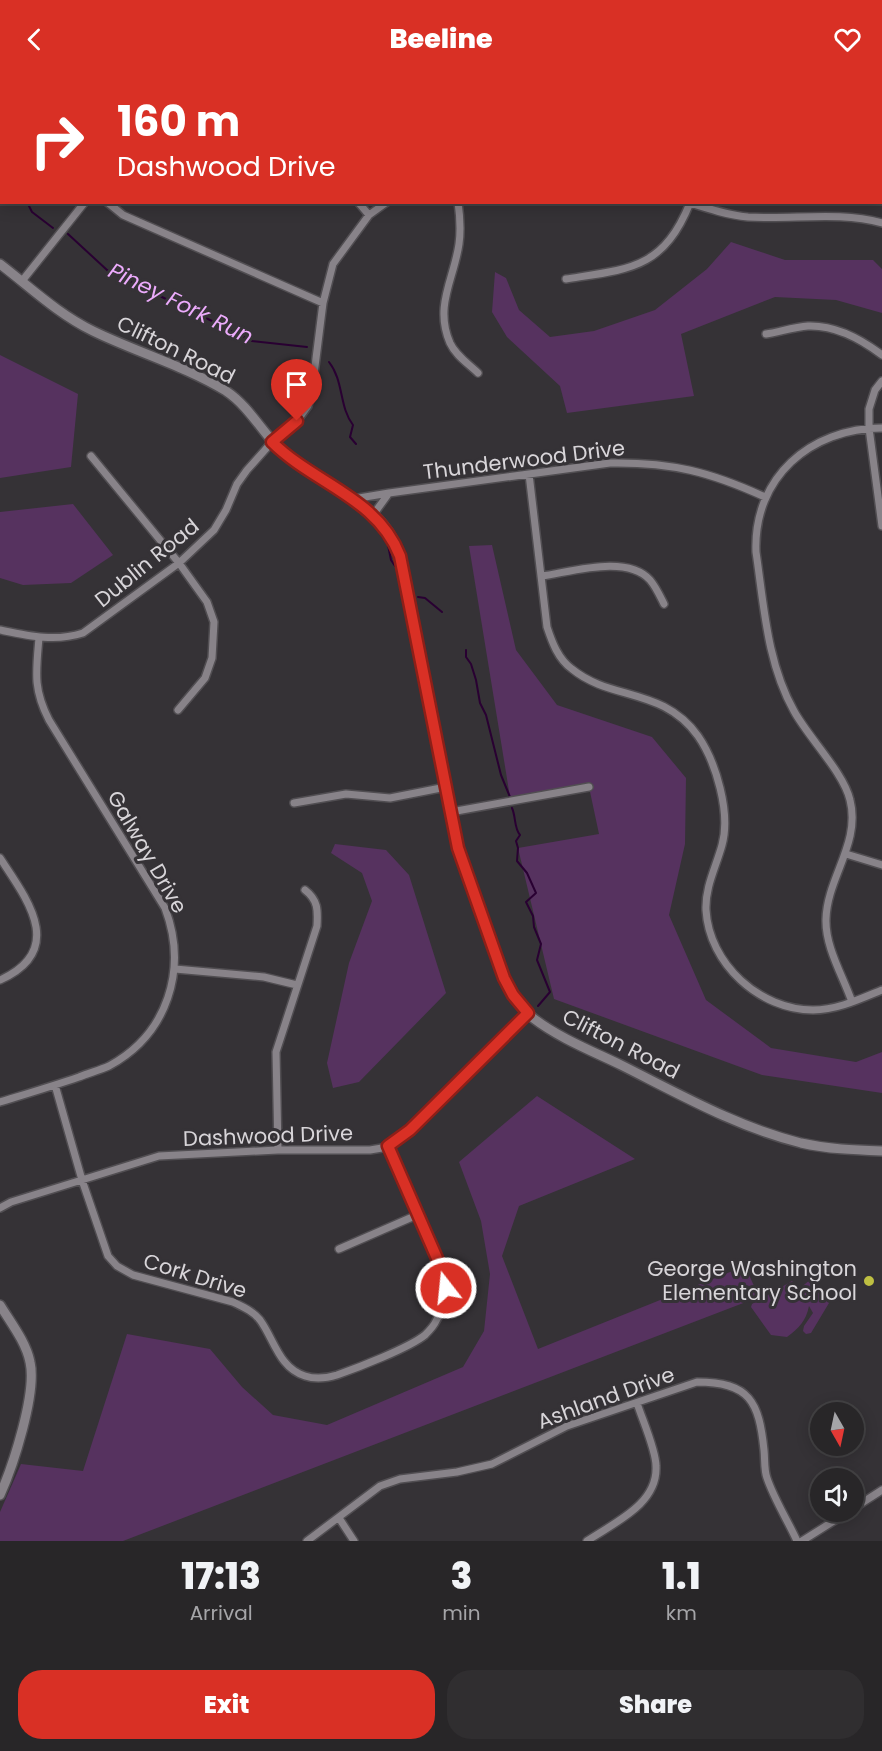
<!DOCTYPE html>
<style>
body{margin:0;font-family:Poppins,sans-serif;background:#302e30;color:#f1f3f6;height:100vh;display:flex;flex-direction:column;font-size:22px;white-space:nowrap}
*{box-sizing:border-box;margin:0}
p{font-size:20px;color:#a5a5a8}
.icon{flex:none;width:33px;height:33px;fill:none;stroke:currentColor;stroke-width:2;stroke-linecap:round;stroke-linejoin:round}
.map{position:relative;height:1463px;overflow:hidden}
.panel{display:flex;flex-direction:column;background:#282628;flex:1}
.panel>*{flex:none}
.guide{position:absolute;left:0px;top:0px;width:882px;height:126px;box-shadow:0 3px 15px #0003,0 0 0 2px #444345;background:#d93025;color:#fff;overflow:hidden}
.needle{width:39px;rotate:171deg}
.tools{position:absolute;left:810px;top:1324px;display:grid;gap:12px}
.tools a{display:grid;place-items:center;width:54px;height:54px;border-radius:50%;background:#282628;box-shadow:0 3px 15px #0003,0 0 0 2px #444345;font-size:30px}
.pin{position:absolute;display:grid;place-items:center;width:51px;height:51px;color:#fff;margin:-62px -26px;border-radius:50% 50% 50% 0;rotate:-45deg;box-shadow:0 0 6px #0007}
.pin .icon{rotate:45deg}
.me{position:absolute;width:66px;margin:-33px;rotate:344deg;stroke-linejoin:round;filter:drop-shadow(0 0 4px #0008)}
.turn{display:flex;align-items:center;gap:21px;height:126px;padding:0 18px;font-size:27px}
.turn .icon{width:78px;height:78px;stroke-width:2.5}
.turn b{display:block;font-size:42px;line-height:51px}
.eta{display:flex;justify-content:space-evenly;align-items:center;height:102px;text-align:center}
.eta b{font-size:36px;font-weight:800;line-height:42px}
.button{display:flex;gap:12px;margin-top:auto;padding:12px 18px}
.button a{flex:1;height:69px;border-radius:24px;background:#d93025;color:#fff;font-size:24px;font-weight:800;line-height:69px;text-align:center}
.button a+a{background:#302e30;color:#f1f3f6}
header{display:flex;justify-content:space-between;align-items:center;height:78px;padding:0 18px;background:#d93025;color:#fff;font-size:27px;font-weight:800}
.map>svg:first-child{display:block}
.green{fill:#56325f}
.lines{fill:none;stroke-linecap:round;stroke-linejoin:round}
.stream{stroke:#290032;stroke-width:2}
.street-casing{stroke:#514e52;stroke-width:10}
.secondary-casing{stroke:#514e52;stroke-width:12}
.street{stroke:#888389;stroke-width:7}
.secondary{stroke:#888389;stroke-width:9}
.route-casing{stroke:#8d1f18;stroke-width:15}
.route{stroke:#d93025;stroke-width:10}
.poi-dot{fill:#bebf42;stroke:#353236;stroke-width:2}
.labels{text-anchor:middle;stroke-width:6;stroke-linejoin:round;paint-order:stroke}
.street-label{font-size:21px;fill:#d8d5d9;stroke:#353236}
.poi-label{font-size:21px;fill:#d8d5d9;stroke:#353236;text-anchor:end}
.water-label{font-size:22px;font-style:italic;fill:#ecabfc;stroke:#353236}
</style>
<header><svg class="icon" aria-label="back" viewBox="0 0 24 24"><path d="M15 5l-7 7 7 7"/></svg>Beeline<svg class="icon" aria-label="heart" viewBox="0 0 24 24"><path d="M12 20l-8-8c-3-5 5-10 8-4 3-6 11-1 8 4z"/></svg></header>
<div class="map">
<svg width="882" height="1463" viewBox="0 0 882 1463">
<rect width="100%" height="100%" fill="#353236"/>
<path class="green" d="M 731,164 L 785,182 L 873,182 L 882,191 L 882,235 L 836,222 L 775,219 L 681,256 L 694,318 L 567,335 L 560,308 L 507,259 L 492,234 L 495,194 L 506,200 L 519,232 L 550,259 L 594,253 L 655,232 L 707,191 Z
M 0,277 L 78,316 L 71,389 L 0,400 Z
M 73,426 L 113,477 L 71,505 L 23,507 L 0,500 L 0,434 Z
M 492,467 L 516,572 L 557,627 L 652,659 L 686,700 L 685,766 L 669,837 L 706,922 L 771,970 L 856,984 L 882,974 L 882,1015 L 762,997 L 554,921 L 518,770 L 599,756 L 589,709 L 510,719 L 469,468 Z
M 335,766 L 386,772 L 409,797 L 446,915 L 359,1004 L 333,1010 L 327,985 L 349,885 L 372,823 L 362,795 L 331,775 Z
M 537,1018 L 635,1081 L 519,1128 L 502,1178 L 538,1271 L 745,1188 L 759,1219 L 123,1463 L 0,1463 L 0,1434 L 21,1386 L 83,1393 L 127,1256 L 210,1271 L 242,1309 L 273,1337 L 327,1347 L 463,1289 L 484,1253 L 490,1196 L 481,1143 L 459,1084 Z
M 811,1201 L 829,1225 L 811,1255 L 806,1256 L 803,1253 L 804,1248 L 813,1235 L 809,1228 C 806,1243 799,1250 787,1259 L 771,1257 L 751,1229 L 752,1226 L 792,1203 L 799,1211 Z"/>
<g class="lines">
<path class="stream" d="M 0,104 L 2,106
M 27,124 L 32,134 L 53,150
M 68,156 L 107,192 L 166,221 L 179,224 L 206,240 L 252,263 L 307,269
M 329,284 C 344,303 339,329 353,347 L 350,359 L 356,366
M 371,441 L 388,467 L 391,482 L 395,488
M 418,519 L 425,520 L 442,534
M 466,572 L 466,579 L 471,586 L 476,602 L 480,625 L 486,637 L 501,697 L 510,719
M 512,730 C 516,739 514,750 520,757 L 516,763 L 518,770 L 517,783 L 527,795 L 536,815 L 526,824 L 533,838 L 534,849 L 541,866 L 537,882 L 550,914 L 538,928"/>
<g class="street-casing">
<path id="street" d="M 151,0 L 152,2
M 506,0 L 506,2
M 794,0 L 797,2
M 625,2 L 625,0
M 0,18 L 2,21
M 107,124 L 123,137 L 323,225
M 358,124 L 369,137
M 458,124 C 460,138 461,152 459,166 C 454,201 434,228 450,265 C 456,278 469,286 478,295
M 566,201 C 630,191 663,191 690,125 C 709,131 728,137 748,139 C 792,142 839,133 882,145
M 22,203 L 85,124
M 766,256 C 779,254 794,249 808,248 C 835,247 861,261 882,277
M 882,303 L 875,312 L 869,331 L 869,350 L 882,448
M 91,378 L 179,485 L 207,524 L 214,544 L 212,580 L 205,600 L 178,632
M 529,396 L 547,549 C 552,564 558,581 572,591 C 611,623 663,609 698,658 C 716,684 731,735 722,767 C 716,789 705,809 706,832 C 709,886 760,932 813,932 C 837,932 860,921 882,912
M 353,421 L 389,415
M 373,437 L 389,415 L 610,385 C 672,384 710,394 765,419
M 542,498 C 571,494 627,476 650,502 C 656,509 660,518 664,526
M 0,552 C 29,558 55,564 83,555 L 179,485 L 214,452 L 226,432 L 237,406 L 247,392 L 272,364 L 297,343 L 308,328 L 312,312 L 323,225 L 333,186 L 369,137 L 387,124
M 294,725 L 346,716 L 390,720 L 446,709
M 451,734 L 589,709
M 846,776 L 882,787
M 0,780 C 27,821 67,872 0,902
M 175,891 L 264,899 L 297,907
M 852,924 C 843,898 825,869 826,841 C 827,800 861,765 850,722 C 844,695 808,659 794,633 C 767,585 764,528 756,474 C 753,400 810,350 882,350
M 55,1007 L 82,1102 L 108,1178 L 117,1188 L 133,1197 L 233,1224 C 243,1229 253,1233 260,1242 C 274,1261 279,1290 305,1298 C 314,1301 327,1300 337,1297 C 357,1290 409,1270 425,1257 C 429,1253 434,1248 436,1243 C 446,1227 446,1211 443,1194 L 388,1069
M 0,1024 C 26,1016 53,1008 79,999 C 89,995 100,992 109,988 C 168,956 188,891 165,830 L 49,642 C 33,611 36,594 39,560
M 278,1072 L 276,974 L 317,848 C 318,832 318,822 305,812
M 0,1130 L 11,1124 L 159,1078 L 278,1072 L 370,1072 L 388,1069 L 410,1052 L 527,935
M 339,1171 L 417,1137
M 854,1430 L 882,1412
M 339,1440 L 354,1463
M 307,1463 L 380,1408 L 400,1401 L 457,1394 L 492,1386 L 567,1348 L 697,1304 C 750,1304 759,1324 764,1372 C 765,1381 764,1392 767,1400 C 774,1421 788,1443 797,1463
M 587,1463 C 615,1444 658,1426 656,1388 C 656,1372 642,1341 637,1325
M 802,1463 L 848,1434"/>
</g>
<g class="secondary-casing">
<path id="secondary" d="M 0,186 C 30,209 58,236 93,253 C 136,274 185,288 226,313 C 253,331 266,363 292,382 C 325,406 372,423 392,460 C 399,472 402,486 405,499 L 458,770 L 504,900 C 512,914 520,929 533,940 C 559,960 592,973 621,987 C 679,1016 737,1049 801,1065 C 828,1071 854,1072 882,1073
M 0,1227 C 11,1245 26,1264 30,1284 C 37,1315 13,1388 0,1417"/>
</g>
<use href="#street" class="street"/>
<use href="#secondary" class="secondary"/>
</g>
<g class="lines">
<g class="route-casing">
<path id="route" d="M 297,343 L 272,364 C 314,406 377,419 400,478 L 458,770 L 504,900 L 513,917 L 528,935 L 410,1052 L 388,1068 L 443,1194 L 446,1210"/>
</g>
<use href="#route" class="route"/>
</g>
<circle class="poi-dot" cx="869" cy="1203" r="6"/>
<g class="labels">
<g class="street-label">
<text transform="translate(176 272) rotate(26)" y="7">Clifton Road</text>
<text transform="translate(524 382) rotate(-7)" y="7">Thunderwood Drive</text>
<text transform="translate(147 485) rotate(-39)" y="7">Dublin Road</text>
<text transform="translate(147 774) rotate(60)" y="7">Galway Drive</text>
<text transform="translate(621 966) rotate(27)" y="7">Clifton Road</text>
<text transform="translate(268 1058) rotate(-2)" y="7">Dashwood Drive</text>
<text transform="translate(195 1198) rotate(17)" y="7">Cork Drive</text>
<text transform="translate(606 1320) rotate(-20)" y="7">Ashland Drive</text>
</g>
<g class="poi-label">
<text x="857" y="1198">George Washington<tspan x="857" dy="24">Elementary School</tspan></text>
</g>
<g class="water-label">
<text transform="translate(181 225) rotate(26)" y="8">Piney Fork Run</text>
</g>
</g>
</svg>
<div class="tools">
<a><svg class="needle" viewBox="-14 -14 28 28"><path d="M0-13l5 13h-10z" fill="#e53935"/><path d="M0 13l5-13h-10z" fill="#a5a5a8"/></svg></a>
<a><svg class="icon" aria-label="sound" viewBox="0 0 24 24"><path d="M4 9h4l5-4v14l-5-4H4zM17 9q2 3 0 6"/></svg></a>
</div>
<div class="pin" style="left:297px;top:343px;background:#d93025"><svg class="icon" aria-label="arrive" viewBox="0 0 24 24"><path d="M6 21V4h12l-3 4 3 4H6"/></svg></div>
<svg class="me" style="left:446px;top:1210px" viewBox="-20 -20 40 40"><circle r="17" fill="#d93025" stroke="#fff" stroke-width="3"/><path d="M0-11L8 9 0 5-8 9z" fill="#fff"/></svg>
<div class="guide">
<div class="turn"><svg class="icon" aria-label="right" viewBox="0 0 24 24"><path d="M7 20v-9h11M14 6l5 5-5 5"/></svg><div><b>160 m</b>Dashwood Drive</div></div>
</div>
</div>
<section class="panel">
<div class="eta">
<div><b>17:13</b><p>Arrival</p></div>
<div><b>3</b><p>min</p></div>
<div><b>1.1</b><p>km</p></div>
</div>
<div class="button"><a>Exit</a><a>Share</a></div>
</section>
